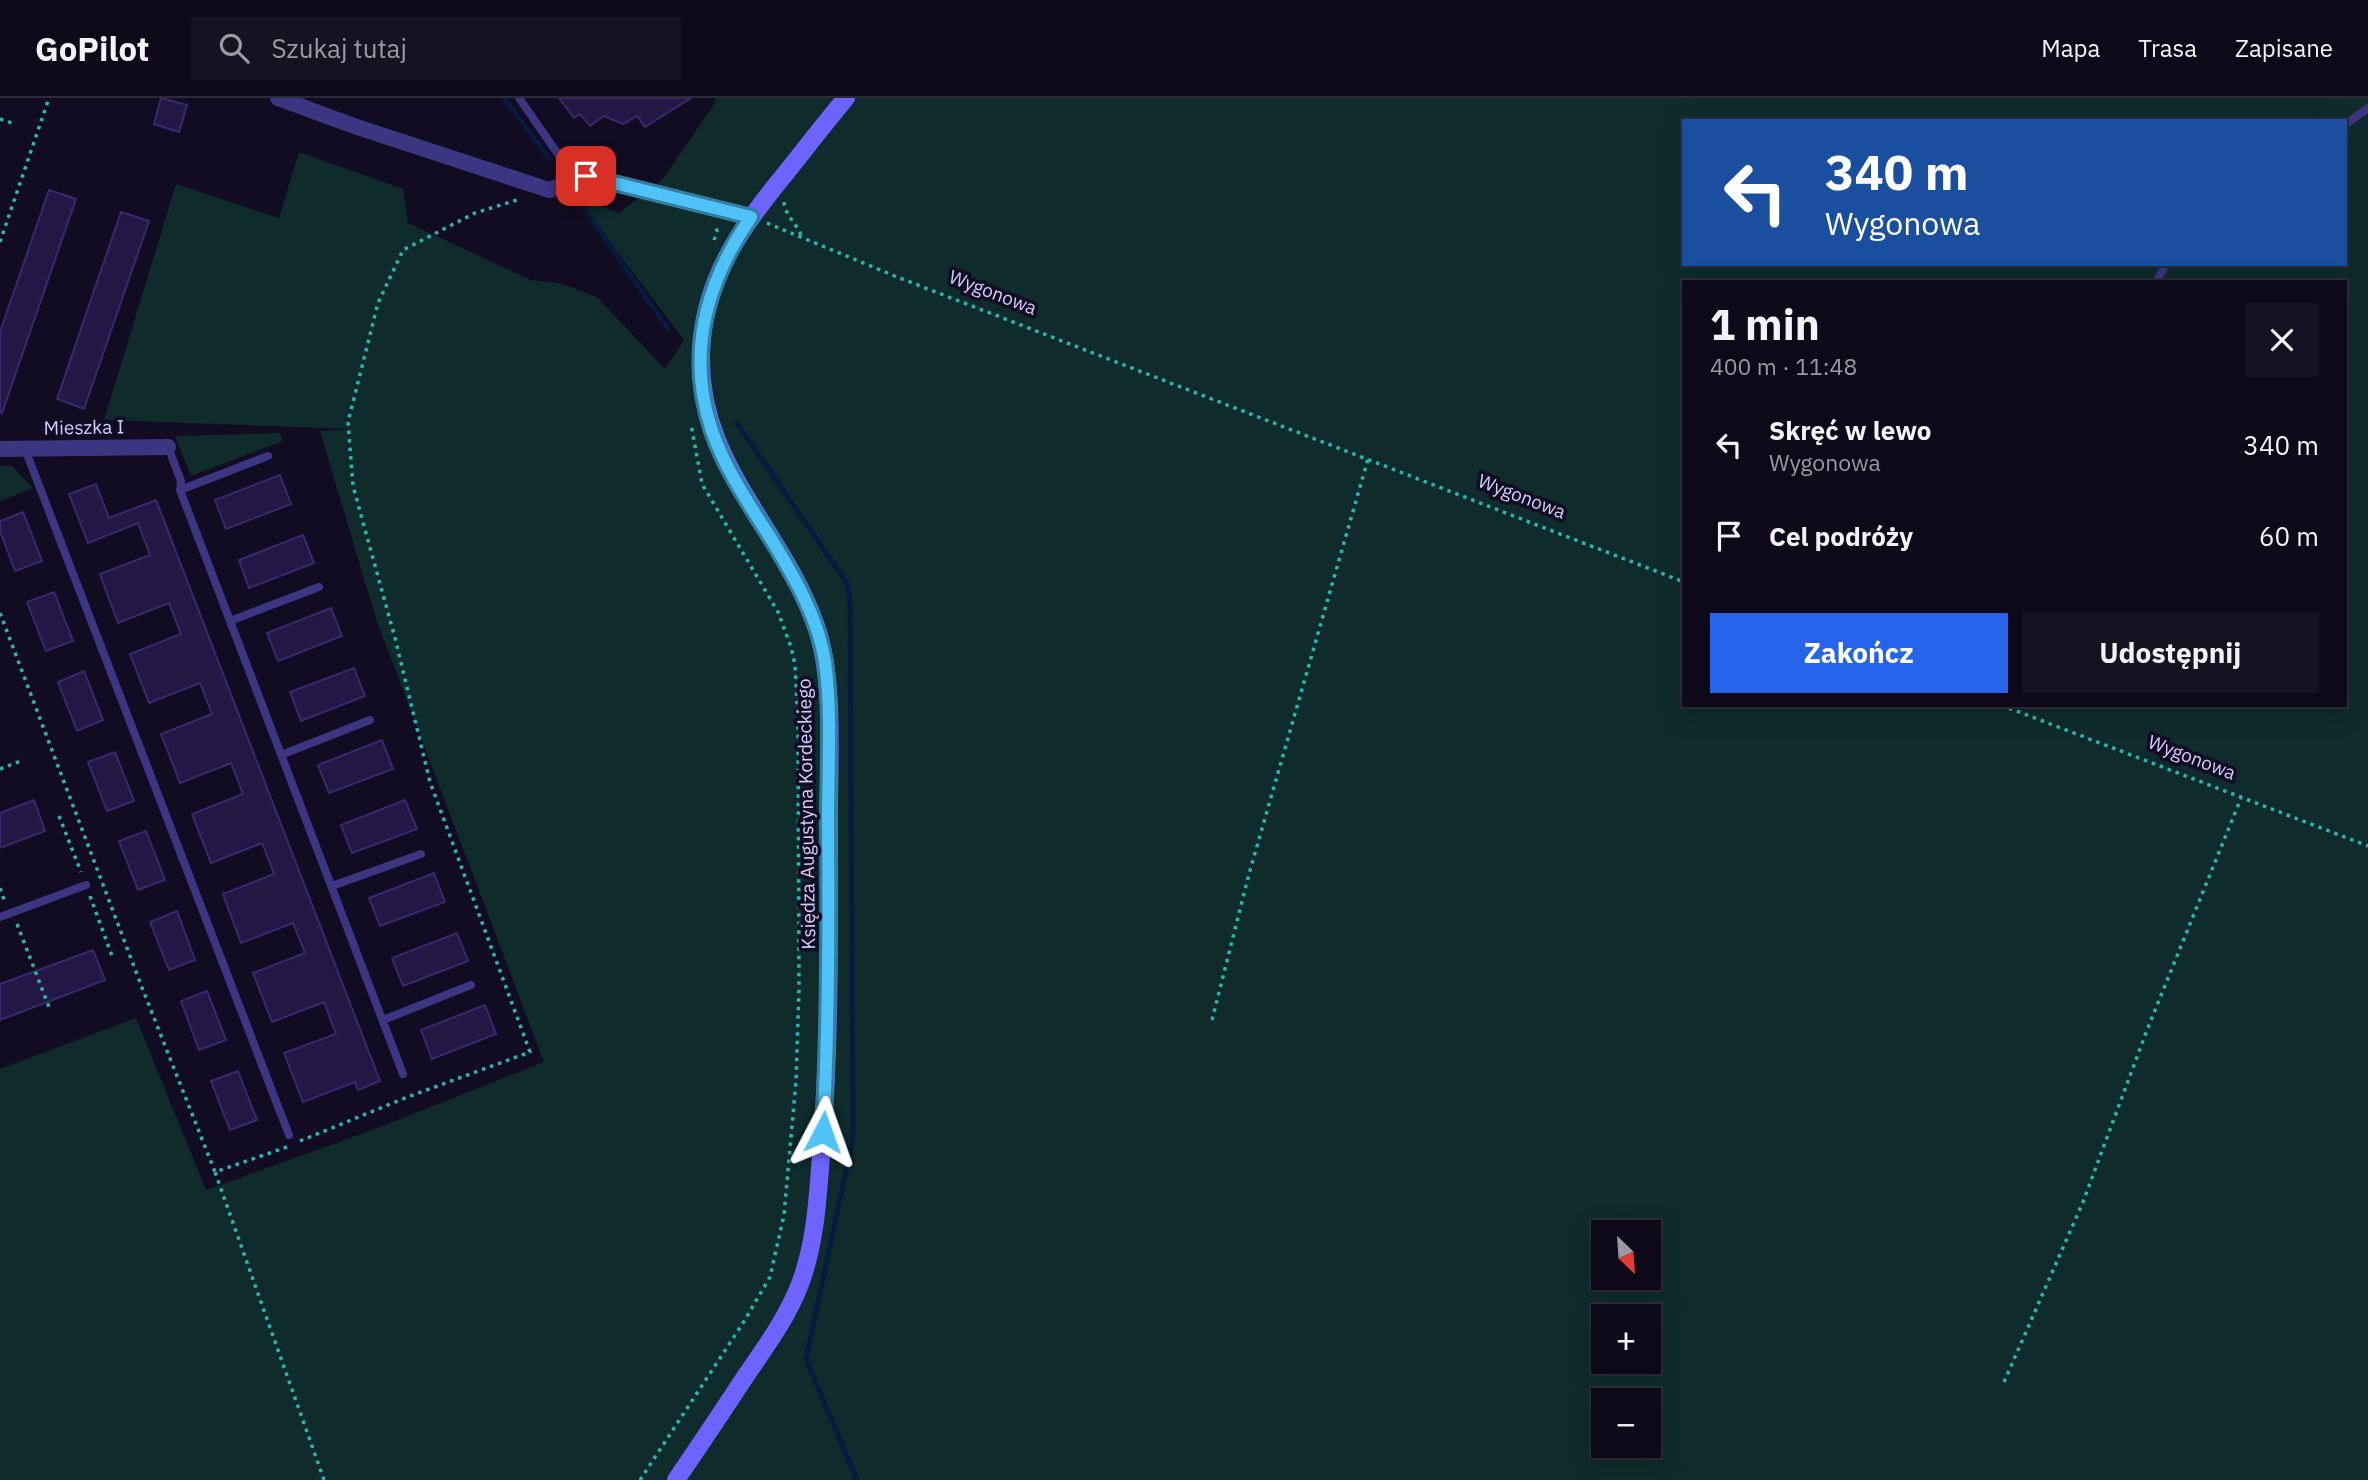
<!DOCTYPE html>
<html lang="pl">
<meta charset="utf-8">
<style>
body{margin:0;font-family:"IBM Plex Sans",sans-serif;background:#161222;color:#f1f3f6;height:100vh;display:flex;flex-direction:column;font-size:26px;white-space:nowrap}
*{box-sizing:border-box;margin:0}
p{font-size:23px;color:#9a9aa2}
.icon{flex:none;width:38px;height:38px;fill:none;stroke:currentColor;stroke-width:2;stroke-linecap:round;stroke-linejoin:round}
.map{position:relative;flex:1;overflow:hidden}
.panel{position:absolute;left:1682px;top:182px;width:665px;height:427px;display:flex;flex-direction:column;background:#0d0919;border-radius:0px;box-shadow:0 7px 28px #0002,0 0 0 2px #2d2a38}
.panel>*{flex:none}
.banner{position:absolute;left:1682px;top:21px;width:665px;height:147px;border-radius:0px;box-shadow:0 7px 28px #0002,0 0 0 2px #2d2a38;background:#1a4fa0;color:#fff;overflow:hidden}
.needle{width:46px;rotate:155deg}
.controls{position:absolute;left:1591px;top:1122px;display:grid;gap:14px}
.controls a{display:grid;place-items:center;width:70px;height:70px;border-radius:0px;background:#0d0919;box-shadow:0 7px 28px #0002,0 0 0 2px #2d2a38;font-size:35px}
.pin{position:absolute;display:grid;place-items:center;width:60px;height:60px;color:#fff;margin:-30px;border-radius:14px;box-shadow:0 4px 10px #0006}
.me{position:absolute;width:77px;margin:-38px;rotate:4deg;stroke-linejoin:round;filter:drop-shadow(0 0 5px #0008)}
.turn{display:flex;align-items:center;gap:24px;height:147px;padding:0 28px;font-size:32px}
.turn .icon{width:91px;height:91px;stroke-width:2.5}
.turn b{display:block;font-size:49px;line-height:60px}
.round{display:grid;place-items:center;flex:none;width:74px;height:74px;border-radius:0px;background:#161222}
.head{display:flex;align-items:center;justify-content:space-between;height:119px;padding:0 28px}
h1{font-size:42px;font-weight:800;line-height:52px}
.cta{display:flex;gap:14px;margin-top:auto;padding:14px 28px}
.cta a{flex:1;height:80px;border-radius:0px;background:#2563eb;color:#fff;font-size:28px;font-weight:800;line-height:80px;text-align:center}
.cta a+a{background:#161222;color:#f1f3f6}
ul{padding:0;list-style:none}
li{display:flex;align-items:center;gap:21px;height:91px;padding:0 28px}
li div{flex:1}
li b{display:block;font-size:26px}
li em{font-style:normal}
header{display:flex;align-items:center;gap:42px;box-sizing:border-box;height:98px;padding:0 35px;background:#0d0919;border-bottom:2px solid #2d2a38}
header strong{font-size:33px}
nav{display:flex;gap:38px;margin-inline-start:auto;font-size:24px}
.search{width:490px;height:63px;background:#161222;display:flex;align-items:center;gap:18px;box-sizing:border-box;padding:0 24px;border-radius:0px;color:#9a9aa2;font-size:26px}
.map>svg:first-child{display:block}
.green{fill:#0f2b2b;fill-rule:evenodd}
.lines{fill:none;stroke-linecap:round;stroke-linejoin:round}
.stream{stroke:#071a3f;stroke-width:5}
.building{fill:#221843;stroke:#392970;stroke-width:2}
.path{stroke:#29b6b3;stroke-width:3.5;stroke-dasharray:3.5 5;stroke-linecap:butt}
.lane{stroke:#3b3582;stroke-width:8}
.street{stroke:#3b3582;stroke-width:16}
.secondary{stroke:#6d63ff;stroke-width:18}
.route-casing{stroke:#337fa1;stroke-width:18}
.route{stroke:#4fc3f7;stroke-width:12}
.labels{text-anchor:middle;stroke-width:7;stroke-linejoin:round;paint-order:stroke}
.street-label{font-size:19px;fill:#d4ccff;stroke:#110c21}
</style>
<header>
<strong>GoPilot</strong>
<div class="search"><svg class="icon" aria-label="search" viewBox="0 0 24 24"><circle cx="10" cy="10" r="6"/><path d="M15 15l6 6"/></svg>Szukaj tutaj</div>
<nav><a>Mapa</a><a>Trasa</a><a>Zapisane</a></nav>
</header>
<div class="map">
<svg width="2368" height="1382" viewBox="0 0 2368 1382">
<rect width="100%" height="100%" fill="#110c21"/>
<path class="green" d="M 715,0 L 2368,0 L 2368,1382 L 0,1382 L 0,971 L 136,920 L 206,1092 L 375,1031 L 544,964 L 376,521 L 320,333 L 351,331 L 104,322 L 176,86 L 279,120 L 299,54 L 403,91 L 408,125 L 531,182 L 562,186 L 597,199 L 665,271 L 684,242 L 577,100 L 619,115 L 662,82 L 715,5 ZM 1684,23 L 2345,23 L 2345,166 L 1684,166 ZM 1684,184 L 2345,184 L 2345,607 L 1684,607 ZM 1603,1134 L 1648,1134 L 1648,1180 L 1603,1180 ZM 1603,1218 L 1648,1218 L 1648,1264 L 1603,1264 ZM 1603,1302 L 1648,1302 L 1648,1348 L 1603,1348 Z
M 280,335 L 283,343 L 191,378 L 175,338 Z
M 0,368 L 12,368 L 33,390 L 0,403 Z"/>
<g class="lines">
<path class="stream" d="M 504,0 L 550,62
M 577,100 L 668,231
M 737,325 L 848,487 L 850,507 L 853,1040 L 806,1261 L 857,1382"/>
</g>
<path class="building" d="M 161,0 L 187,7 L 179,34 L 154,26 Z
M 559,0 L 691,0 L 645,29 L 637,18 L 623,26 L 604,18 L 590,28 L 580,16 L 574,20 Z
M 49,92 L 76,101 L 2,315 L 0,315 L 0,234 Z
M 121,114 L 149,123 L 84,311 L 57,301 Z
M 280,377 L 291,406 L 226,431 L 215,402 Z
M 96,386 L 109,420 L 156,402 L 380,983 L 358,992 L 355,984 L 303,1004 L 284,955 L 336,936 L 324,904 L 272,924 L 253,875 L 305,855 L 293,825 L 241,845 L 223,796 L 274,776 L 262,745 L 211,765 L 192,716 L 243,696 L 231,665 L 180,685 L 161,636 L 212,616 L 200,585 L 149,605 L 130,556 L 181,536 L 169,505 L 118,525 L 100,476 L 150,457 L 138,425 L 88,445 L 69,396 Z
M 23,414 L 42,463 L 15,473 L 0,433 L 0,423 Z
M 303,437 L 314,465 L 249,490 L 239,462 Z
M 54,494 L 73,543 L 46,553 L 27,504 Z
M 331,510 L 342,538 L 278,563 L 267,535 Z
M 354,570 L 365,598 L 301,623 L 290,594 Z
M 84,573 L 103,622 L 77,633 L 58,584 Z
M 382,642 L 393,671 L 329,695 L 318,667 Z
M 115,654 L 134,703 L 107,713 L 88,664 Z
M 34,702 L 45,733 L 0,750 L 0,715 Z
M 405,702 L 417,731 L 352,755 L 341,727 Z
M 146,733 L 165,782 L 138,792 L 119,743 Z
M 434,775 L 445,804 L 380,828 L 369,800 Z
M 177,813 L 195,862 L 169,872 L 150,824 Z
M 457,835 L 468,863 L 403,888 L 392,860 Z
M 93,852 L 105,882 L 0,922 L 0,886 Z
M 207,893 L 226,942 L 199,952 L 181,903 Z
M 485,907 L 496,936 L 432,961 L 421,932 Z
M 238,973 L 257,1022 L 230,1032 L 211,983 Z"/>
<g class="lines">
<path class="path" d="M 0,21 L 12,25
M 784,104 C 785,117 796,125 801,137
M 767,125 L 897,179 L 1684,484
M 714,142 L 717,133 L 715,126
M 0,144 L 49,0
M 0,515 L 141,887 L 215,1074
M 2001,607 L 2368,748
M 0,671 L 21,663
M 59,718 L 81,774
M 0,790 L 5,804
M 90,798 L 112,858
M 17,826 L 49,909
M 1212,922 L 1249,776 L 1368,361
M 300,1043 L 405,1000 L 530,954 L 430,684 L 395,540 L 353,388 L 348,324 L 378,205 L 403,152 L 475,115 L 520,101
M 287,1049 L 215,1074 L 324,1382
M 2004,1284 L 2083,1104 L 2147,932 L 2241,700
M 640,1382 L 743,1225 L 770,1179 L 784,1117 L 796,983 L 799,891 L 798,624 L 795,567 L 791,549 L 778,514 L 702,386 L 691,326"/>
<path class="lane" d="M 519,0 L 576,82
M 2345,27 L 2368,10
M 2156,184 L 2166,166
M 168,349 L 181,383 L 180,392 L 403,976
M 25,351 L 289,1037
M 180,392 L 268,358
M 230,523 L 319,489
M 281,657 L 370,622
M 332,788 L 421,756
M 0,819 L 86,787
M 383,922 L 471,887"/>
<path class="street" d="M 278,0 L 354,28 L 549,92 L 586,78 L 751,119
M 0,351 L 168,349"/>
<path class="secondary" d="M 676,1382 C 700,1347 724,1311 747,1276 C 767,1247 788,1218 800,1186 C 817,1141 818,1092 822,1045 C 830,940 829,835 829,730 C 828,669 836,586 816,528 C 781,426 690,360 702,241 C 708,175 744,126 785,76 C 805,51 825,25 846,0"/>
</g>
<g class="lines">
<g class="route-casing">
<path id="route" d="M 586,78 L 751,119 C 706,184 686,256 712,333 C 726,373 751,409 773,444 C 796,482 818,520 825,564 C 832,616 828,670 828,723 C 829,827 829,930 823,1034"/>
</g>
<use href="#route" class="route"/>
</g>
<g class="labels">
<g class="street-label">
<text transform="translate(993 194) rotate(21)" y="7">Wygonowa</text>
<text transform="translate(84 329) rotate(-1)" y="7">Mieszka I</text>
<text transform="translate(1522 398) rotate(21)" y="7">Wygonowa</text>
<text transform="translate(2192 659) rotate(21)" y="7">Wygonowa</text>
<text transform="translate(806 716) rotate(-91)" y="7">Księdza Augustyna Kordeckiego</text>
</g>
</g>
</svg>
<div class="controls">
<a><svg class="needle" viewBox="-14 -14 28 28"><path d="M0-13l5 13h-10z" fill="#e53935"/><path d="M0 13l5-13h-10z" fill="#9a9aa2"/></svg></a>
<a>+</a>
<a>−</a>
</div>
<div class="pin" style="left:586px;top:78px;background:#d93025"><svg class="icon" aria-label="arrive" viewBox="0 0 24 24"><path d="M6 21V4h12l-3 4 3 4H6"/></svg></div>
<svg class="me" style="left:823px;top:1034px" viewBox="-20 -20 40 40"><path d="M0-17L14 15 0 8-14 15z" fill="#4fc3f7" stroke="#fff" stroke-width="4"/></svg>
<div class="banner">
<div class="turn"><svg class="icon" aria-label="left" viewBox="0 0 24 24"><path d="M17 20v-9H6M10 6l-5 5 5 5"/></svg><div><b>340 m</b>Wygonowa</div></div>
</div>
<section class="panel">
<div class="head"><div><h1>1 min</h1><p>400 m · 11:48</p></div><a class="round"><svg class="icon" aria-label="close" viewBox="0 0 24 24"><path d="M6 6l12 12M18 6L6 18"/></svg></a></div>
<ul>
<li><svg class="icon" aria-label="left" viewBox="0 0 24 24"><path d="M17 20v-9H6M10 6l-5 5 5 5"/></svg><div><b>Skręć w lewo</b><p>Wygonowa</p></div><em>340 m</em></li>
<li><svg class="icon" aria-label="arrive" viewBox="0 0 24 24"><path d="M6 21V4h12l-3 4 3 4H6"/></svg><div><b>Cel podróży</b></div><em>60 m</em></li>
</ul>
<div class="cta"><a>Zakończ</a><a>Udostępnij</a></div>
</section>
</div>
